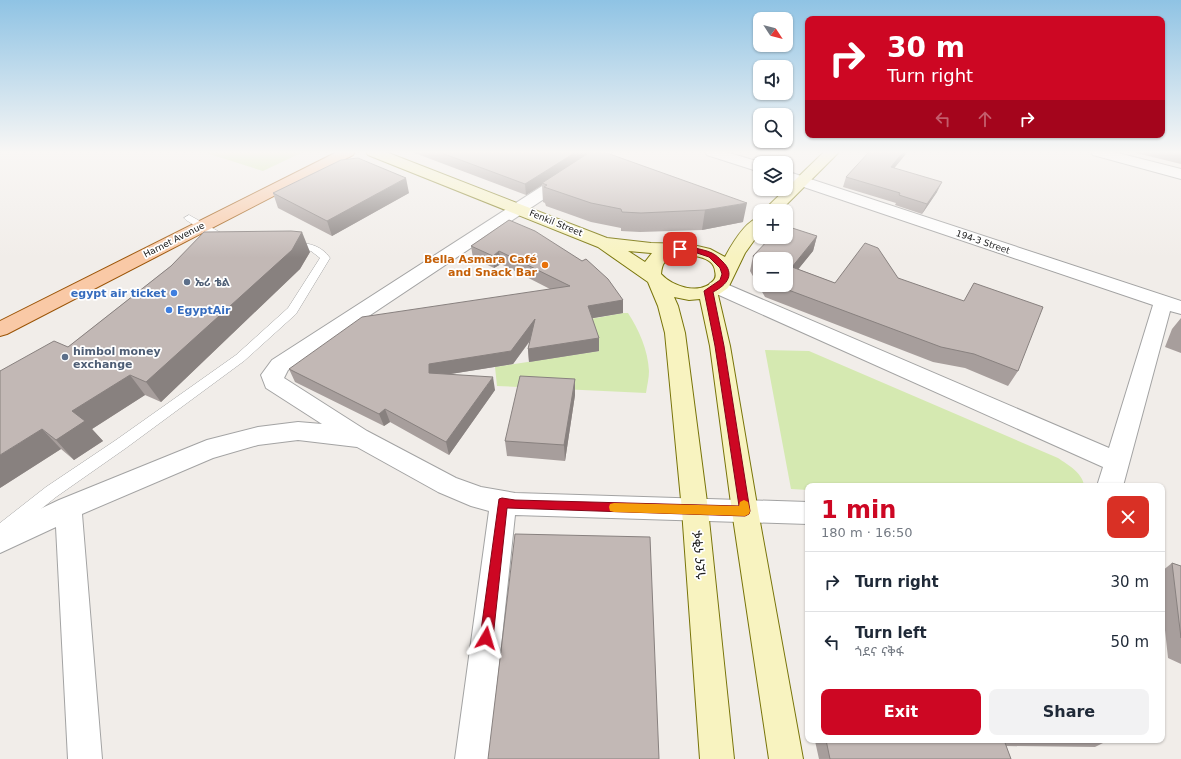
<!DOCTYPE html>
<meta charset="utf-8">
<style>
body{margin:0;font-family:"DejaVu Sans","Noto Sans Ethiopic",sans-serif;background:#f2f2f3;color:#1f2937;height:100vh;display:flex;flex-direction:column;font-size:15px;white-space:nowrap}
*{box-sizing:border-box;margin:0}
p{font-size:13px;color:#747a83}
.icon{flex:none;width:22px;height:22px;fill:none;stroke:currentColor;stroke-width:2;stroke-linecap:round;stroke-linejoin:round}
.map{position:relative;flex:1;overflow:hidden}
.details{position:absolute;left:805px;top:483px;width:360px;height:260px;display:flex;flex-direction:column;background:#fff;border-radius:8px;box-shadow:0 1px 3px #0004}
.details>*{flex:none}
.top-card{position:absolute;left:805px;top:16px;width:360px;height:122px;border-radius:8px;box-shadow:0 1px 3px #0004;background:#cd0723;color:#fff;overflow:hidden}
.needle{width:26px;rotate:126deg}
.buttons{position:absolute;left:753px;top:12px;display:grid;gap:8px}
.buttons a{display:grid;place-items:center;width:40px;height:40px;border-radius:8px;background:#fff;box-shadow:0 1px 3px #0004;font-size:20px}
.pin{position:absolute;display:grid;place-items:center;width:34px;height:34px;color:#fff;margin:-17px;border-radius:8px;box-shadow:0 2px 6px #0006}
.me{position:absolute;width:44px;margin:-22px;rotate:7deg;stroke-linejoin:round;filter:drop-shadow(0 0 3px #0008)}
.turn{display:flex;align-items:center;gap:14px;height:84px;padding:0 16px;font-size:18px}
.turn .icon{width:52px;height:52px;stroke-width:2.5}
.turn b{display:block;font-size:28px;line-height:34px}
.lanes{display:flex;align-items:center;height:38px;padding:0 16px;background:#0003;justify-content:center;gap:20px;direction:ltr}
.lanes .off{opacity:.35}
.round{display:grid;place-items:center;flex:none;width:42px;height:42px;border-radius:8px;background:#f2f2f3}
.head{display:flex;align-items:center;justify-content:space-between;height:68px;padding:0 16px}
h1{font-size:24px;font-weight:600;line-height:30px;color:#cd0723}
.action{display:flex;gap:8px;margin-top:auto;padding:8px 16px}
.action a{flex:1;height:46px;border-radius:8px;background:#cd0723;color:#fff;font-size:16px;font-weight:600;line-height:46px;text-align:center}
.action a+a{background:#f2f2f3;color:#1f2937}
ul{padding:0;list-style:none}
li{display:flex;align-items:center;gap:12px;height:60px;padding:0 16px;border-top:1px solid #e0e1e3}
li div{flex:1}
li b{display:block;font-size:15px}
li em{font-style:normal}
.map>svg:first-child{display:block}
.grass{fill:#d5e9b1}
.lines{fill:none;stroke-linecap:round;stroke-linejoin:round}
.service-casing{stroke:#a3a3a3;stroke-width:1}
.minor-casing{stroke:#a3a3a3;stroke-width:2}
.tertiary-casing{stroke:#a3a3a3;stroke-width:2}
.secondary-casing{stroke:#787409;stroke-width:2}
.primary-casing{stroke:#9a5305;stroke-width:2}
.service{fill:#fff;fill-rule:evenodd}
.minor{fill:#fff;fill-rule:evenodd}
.tertiary{fill:#fff;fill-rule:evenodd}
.secondary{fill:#f8f3c0;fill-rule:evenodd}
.primary{fill:#f9c9a6;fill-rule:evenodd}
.wall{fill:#a79e9c;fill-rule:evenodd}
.shaded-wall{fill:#88817f}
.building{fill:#c2b8b5;stroke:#88817f}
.route{fill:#cd0723;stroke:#850517}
.slow{fill:#f59e0b}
.food-dot{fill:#e8710a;stroke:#fff;stroke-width:1.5}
.service-dot{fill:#5c6f8a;stroke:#fff;stroke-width:1.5}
.shop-dot{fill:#3f7fe0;stroke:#fff;stroke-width:1.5}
.labels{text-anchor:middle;stroke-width:3.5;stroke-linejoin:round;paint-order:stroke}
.far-street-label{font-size:9px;fill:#222;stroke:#fff}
.food-label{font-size:11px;font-weight:bold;fill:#c56008;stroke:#fff;text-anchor:end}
.service-label{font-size:11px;font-weight:bold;fill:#4e5e75;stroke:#fff;text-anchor:start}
.shop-label{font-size:11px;font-weight:bold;fill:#366cbe;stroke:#fff;text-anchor:end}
.near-street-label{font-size:13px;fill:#222;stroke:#fff}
</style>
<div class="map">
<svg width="1181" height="759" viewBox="0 0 1181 759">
<rect width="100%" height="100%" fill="#f1ede9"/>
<path class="grass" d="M 203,152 L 303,152 L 263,171 Z
M 623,313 L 628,313 C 639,330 648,350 649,371 C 649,378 647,386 646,393 L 497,386 L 495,367 L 599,351 L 580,321 Z
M 765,350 L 809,351 L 1058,458 C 1068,465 1083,473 1084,486 L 808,486 L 808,490 L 791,489 Z"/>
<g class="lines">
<g class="service-casing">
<path id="service" d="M 189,215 L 223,234 L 233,237 L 234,239 L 229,242 L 215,238 L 186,220 L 184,218 Z
M 291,242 C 307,243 320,244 330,258 L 296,314 L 244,361 L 126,448 L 56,497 L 6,537 L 0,539 L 0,523 L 46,487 L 116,440 L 236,355 L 288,308 L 320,258 L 311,251 L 287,247 L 286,245 L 287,243 Z"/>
</g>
<g class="minor-casing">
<path id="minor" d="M 595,152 L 612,152 L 610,155 L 288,370 L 284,378 L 367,431 L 456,478 L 481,487 L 515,493 L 808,502 L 808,524 L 515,515 L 489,759 L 455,759 L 489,511 L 471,506 L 438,492 L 357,447 L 298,440 L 258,445 L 213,458 L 82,514 L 102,759 L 68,759 L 56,527 L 0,553 L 0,528 L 59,500 L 207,440 L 258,427 L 298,422 L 322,424 L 266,388 L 261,375 L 272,360 Z
M 705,152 L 726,152 L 763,163 L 760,163 L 760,172 L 707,155 Z
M 786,171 L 1181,301 L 1181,314 L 1170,311 L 1123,486 L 1097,486 L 1103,467 L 710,291 L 708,287 L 710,283 L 717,281 L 724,283 L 1109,448 L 1153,305 L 786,181 Z"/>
</g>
<g class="tertiary-casing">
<path id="tertiary" d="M 1091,152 L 1114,152 L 1181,169 L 1181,179 L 1093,155 Z"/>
</g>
<g class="secondary-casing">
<path id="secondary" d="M 366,152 L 386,152 L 607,238 L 651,243 L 689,244 L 710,249 L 725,257 C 732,244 745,221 760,217 L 760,232 L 745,253 L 730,284 L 728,288 L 718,295 L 730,346 L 758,511 L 803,759 L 769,759 L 732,511 L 710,346 L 700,299 L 689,300 L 674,297 L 678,306 L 685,333 L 708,510 L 734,759 L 700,759 L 682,510 L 665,333 L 658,306 L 648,282 L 598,247 L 368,155 ZM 628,251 L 651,253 L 652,253 L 645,262 ZM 676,255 C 688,255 714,255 715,271 C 716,275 716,277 714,280 C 701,296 673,287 661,274 C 662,263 665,259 676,255 Z
M 824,152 L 839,152 L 780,211 L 763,211 Z"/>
</g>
<g class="primary-casing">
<path id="primary" d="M 337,152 L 355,152 L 353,155 L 7,334 L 0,336 L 0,321 Z"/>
</g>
<use href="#service" class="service"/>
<use href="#minor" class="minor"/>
<use href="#tertiary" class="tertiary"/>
<use href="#secondary" class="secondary"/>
<use href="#primary" class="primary"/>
</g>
<path class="wall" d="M 412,152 L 604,152 L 743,222 L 702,230 L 640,232 L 621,231 L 621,228 L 591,222 L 546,206 L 545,203 L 543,202 L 542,185 L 526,195 Z
M 1132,152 L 1181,152 L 1181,164 Z
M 905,155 L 894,168 L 937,192 L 922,214 L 895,205 L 896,203 L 843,187 L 846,177 Z
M 273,193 L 409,193 L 332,236 L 278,208 Z
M 509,220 L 623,300 L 623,313 L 592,318 L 599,338 L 599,351 L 529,362 L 528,349 L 530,341 L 513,364 L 450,374 L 495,390 L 449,455 L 390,422 L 384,426 L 295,382 L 289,369 L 550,289 L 501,264 L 494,268 L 473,258 L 471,246 Z
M 817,236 L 813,251 L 798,269 L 835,283 L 898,278 L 1018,371 L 1008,386 L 965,368 L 933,362 L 765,297 L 750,271 L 753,256 ZM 760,259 L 786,285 L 760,285 Z
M 310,252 L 300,269 L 161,402 L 145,395 L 92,429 L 103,441 L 74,460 L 61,449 L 0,488 L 68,347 L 171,266 Z
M 1181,318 L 1181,353 L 1165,347 L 1172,329 Z
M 575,379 L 575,395 L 565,461 L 507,456 L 505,441 Z
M 1172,563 L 1181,566 L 1181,664 L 1168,658 L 1162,602 L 1162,571 Z
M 816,740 L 1109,740 L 1095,747 L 1006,746 L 1011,759 L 819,759 L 815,741 Z"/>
<path class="shaded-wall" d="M 576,152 L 593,152 L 542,183 L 542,185 L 526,195 L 525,184 Z
M 903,152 L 907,152 L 905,155 L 887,177 L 891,167 Z
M 406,178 L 409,193 L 332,236 L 327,221 Z
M 942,182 L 937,192 L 922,214 L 927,204 Z
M 747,203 L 743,222 L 702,230 L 705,210 Z
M 302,232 L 310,252 L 300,269 L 161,402 L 146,382 Z
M 817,236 L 813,251 L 788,282 L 792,267 Z
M 499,251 L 501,264 L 494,268 L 493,256 Z
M 623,300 L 623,313 L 588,319 L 588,306 Z
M 535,319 L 536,332 L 513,364 L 432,377 L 429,373 L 429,364 Z
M 599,338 L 599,351 L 529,362 L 528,349 Z
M 130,375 L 145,395 L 92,429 L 103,441 L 74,460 L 56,440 L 72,411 Z
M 493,377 L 495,390 L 449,455 L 446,442 Z
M 575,379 L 575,395 L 565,461 L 564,445 Z
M 385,409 L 390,422 L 384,426 L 379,414 Z
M 42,429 L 61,449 L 0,488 L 0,455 Z"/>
<path class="building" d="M 439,152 L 576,152 L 525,184 Z
M 590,152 L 604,152 L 747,203 L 705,210 L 641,213 L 622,212 L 621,209 L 591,203 L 544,187 L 547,185 L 542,183 Z
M 869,152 L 903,152 L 891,167 L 942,182 L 927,204 L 899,195 L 900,193 L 846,177 Z
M 358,158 L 406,178 L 327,221 L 273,193 L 341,160 Z
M 509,220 L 535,231 L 582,261 L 586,259 L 608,279 L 623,300 L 588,306 L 599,338 L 528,349 L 535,319 L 511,351 L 429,364 L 429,373 L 493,377 L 446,442 L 385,409 L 379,414 L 289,369 L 362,317 L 570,286 L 499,251 L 493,256 L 471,246 Z
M 786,226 L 817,236 L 792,267 L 835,283 L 865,243 L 878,248 L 898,278 L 964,301 L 974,283 L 1043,307 L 1018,371 L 974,354 L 941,347 L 775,285 L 786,285 L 786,259 L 760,259 L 760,268 L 753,256 L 771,237 L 786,237 Z
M 291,231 L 302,232 L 292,250 L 146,382 L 130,375 L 72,411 L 85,421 L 56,440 L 42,429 L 0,455 L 0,371 L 54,341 L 68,347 L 171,266 L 204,232 Z
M 520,376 L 575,379 L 564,445 L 505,441 Z
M 515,534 L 650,537 L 659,759 L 488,759 Z
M 1172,563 L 1181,566 L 1181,638 Z
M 826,740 L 1004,740 L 1011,759 L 830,759 Z"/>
<linearGradient id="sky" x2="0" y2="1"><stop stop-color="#8fc3e4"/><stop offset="0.59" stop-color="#f9f7f5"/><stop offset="1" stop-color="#f9f7f5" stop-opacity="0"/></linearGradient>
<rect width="1181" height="258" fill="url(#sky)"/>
<path class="route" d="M 691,247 C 698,249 706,250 712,253 C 716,255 719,258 722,261 C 736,274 727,285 713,292 L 724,346 L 750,511 L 749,514 L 745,516 L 507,508 L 493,638 L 491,643 L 486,644 L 482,643 L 480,638 L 499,499 L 502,498 L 515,500 L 739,506 L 715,346 L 704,291 L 720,280 L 722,274 L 720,268 L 709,257 L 691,251 L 680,251 L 676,249 L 680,247 Z"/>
<path class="slow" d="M 744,500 L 748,502 L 750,511 L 749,514 L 745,516 L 614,512 L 610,511 L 609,507 L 610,504 L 614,503 L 739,506 L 740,502 Z"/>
<circle class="food-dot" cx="545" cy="265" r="4"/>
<g class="service-dot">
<circle cx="187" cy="282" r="4"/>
<circle cx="65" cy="357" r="4"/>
</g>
<g class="shop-dot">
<circle cx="174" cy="293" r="4"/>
<circle cx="169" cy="310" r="4"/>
</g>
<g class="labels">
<g class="far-street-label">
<text transform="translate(556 223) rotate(22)" y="3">Fenkil Street</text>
<text transform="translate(174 240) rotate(-27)" y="3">Harnet Avenue</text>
<text transform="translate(983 242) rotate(19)" y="3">194-3 Street</text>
</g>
<g class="food-label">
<text x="537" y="263">Bella Asmara Café<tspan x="537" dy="13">and Snack Bar</tspan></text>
</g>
<g class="service-label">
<text x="195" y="286">ኤሪ ቴል</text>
<text x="73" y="355">himbol money<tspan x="73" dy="13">exchange</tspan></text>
</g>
<g class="shop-label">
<text x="166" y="297">egypt air ticket</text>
<text x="177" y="314" text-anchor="start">EgyptAir</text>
</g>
<g class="near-street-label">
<text transform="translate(699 555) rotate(-95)" y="5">ጎደና ናቅፋ</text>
</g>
</g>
</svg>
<div class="buttons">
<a><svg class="needle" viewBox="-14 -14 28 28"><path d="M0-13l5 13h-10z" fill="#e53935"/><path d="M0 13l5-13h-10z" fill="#747a83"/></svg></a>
<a><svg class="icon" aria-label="sound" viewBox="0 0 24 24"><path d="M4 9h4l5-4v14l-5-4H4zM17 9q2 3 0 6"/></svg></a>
<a><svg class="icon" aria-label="search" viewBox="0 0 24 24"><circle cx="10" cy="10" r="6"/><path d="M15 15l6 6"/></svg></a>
<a><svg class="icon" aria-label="layers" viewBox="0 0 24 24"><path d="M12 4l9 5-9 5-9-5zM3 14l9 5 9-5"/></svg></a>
<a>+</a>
<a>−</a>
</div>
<div class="pin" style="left:680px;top:249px;background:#d93025"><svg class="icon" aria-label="arrive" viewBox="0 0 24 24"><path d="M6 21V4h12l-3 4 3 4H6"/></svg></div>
<svg class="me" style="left:486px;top:638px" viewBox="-20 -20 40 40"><path d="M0-17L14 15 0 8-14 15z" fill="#cd0723" stroke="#fff" stroke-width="4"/></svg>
<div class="top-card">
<div class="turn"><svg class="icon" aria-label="right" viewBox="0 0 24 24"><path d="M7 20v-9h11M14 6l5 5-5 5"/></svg><div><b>30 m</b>Turn right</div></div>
<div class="lanes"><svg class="icon off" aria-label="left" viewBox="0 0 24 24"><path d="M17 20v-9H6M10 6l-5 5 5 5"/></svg><svg class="icon off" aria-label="ahead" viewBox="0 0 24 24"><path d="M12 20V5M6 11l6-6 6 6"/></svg><svg class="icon" aria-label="right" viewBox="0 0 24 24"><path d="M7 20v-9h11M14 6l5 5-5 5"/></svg></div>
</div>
<section class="details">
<div class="head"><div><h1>1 min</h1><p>180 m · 16:50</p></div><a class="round" style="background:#d93025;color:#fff"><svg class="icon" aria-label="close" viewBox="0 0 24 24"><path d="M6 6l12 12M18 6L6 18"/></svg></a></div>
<ul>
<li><svg class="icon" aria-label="right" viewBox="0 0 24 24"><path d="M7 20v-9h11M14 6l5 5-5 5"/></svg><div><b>Turn right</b></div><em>30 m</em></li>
<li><svg class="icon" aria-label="left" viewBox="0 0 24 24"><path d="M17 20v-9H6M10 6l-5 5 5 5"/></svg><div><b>Turn left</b><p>ጎደና ናቅፋ</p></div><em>50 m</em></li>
</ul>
<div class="action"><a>Exit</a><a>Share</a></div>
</section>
</div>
